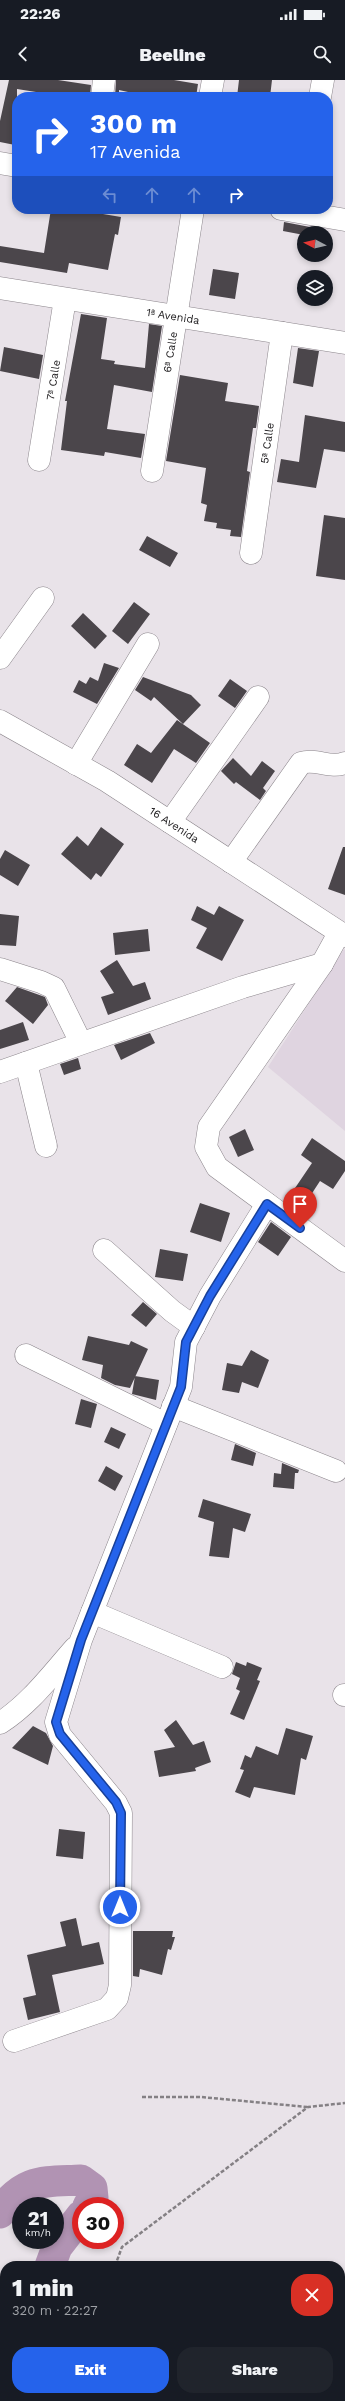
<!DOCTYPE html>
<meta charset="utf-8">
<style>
body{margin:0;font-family:"Work Sans",sans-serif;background:#20242c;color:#f1f3f6;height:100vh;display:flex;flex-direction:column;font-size:15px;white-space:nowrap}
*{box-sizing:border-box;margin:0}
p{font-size:13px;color:#9ea1a6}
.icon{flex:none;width:22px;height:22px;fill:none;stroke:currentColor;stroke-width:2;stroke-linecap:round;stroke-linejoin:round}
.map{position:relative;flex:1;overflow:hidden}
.panel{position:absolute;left:0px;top:2181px;width:345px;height:140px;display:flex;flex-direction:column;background:#171b24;border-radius:16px 16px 0 0;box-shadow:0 2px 6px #0003}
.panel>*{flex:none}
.top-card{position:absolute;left:12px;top:12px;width:321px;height:122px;border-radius:16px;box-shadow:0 2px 6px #0003;background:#2563eb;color:#fff;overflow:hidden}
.needle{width:26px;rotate:277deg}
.controls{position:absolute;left:297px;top:146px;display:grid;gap:8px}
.controls a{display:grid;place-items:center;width:36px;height:36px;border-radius:50%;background:#171b24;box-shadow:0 2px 6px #0003;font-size:20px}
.speed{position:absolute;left:12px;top:2117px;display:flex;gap:8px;font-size:20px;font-weight:700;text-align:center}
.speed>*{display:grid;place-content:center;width:52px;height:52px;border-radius:50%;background:#171b24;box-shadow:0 2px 6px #0003;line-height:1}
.speed small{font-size:10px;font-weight:400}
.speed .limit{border:6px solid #d22;background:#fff;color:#111}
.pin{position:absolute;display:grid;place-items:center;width:34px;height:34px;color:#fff;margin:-41px -17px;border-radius:50% 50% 50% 0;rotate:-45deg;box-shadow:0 0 4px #0007}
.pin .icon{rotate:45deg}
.me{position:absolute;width:44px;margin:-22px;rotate:0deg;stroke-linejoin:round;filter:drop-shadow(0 0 3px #0008)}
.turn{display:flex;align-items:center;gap:14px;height:84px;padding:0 12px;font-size:18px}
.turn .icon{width:52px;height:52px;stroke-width:2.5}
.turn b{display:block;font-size:28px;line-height:34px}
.lanes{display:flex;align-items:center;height:38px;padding:0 12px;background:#0003;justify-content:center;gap:20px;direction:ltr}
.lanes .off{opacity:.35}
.round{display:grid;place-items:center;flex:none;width:42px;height:42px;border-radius:16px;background:#20242c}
.overview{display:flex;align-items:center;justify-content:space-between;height:68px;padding:0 12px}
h1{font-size:24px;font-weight:800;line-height:30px}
.action{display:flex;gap:8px;margin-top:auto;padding:8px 12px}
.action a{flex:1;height:46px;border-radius:16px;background:#2563eb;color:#fff;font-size:16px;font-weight:800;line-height:46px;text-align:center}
.action a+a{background:#20242c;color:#f1f3f6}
.status{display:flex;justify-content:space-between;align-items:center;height:28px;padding:0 20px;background:#171b24;direction:ltr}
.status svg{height:11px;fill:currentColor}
header{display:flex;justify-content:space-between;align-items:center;height:52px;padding:0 12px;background:#171b24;font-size:18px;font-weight:800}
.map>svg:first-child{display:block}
.built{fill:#dfd4e0}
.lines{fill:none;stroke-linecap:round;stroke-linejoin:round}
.river{stroke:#b193b3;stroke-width:31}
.building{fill:#4b464b}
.minor-casing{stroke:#8b858b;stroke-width:23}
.path{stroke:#848084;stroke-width:2.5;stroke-dasharray:4 2;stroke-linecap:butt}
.minor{stroke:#fff;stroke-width:22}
.route-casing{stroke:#184099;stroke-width:10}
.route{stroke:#2563eb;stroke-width:7}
.labels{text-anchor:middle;stroke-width:4;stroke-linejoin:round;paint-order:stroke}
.street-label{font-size:11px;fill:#1b191b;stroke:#fff}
</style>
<div class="status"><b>22:26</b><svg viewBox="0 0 49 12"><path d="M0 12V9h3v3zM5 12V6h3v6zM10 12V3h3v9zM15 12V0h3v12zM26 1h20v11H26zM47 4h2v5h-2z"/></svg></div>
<header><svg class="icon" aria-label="back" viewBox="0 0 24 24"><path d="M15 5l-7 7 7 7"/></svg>Beeline<svg class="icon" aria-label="search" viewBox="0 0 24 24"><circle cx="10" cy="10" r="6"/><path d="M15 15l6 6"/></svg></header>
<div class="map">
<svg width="345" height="2321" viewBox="0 0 345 2321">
<rect width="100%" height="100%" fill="#e9e3e9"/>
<path class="built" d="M 344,869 L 345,870 L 345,1051 L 268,987 Z"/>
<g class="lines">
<path class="river" d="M 0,2133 C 23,2098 43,2102 81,2100 L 92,2108 L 93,2118 L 88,2126
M 50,2186 L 57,2167 L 81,2136
M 278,2316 L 282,2321"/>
</g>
<path class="building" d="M 9,0 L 58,0 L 91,5 L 90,17 L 55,17 L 55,15 L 17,9 L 17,53 L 15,65 L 0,62 L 0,41 Z
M 116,0 L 174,0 L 198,4 L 196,17 L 127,17 L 128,12 L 119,10 L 119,17 L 115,17 Z
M 239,0 L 272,0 L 270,17 L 237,17 Z
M 51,129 L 97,129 L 97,133 L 121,137 L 118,155 L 115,154 L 108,190 L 69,183 L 67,193 L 0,182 L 0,166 L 44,173 Z
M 284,142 L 310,147 L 309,153 L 304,153 L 304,155 L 283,151 Z
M 213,189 L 239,193 L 235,219 L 209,215 Z
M 81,234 L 107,238 L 101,279 L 115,281 L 114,284 L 145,288 L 149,244 L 162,246 L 152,312 L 114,305 L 107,349 L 145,354 L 141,378 L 105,372 L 104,376 L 61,370 L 67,321 L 65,321 Z
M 4,267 L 43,275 L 39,299 L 0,291 Z
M 298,268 L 319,271 L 313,307 L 293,303 Z
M 180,295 L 228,303 L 225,321 L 259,326 L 256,348 L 253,348 L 247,391 L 250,392 L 241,457 L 230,456 L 231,450 L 216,448 L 217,443 L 204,441 L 207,425 L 201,423 L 206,388 L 166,381 Z
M 305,335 L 345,342 L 345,372 L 324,369 L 316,408 L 277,402 L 281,379 L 299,382 Z
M 324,435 L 345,438 L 345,500 L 316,496 Z
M 147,456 L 178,473 L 170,487 L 139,470 Z
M 134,522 L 150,534 L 128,564 L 112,551 Z
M 83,533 L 107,556 L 95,569 L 71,546 Z
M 104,583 L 119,588 L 97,624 L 73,612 L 79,600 L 86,604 L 90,597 L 98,601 Z
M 143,597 L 191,615 L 201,625 L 183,644 L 154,617 L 151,621 L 135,610 Z
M 230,599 L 247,611 L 235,628 L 218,616 Z
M 177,640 L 210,663 L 196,683 L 174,669 L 152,703 L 124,685 L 137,664 L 151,673 Z
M 233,678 L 251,696 L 262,681 L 275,691 L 263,708 L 266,711 L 260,720 L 236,702 L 234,704 L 221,691 Z
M 101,747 L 124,764 L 101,797 L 96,793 L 91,800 L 61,774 L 77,756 L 88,766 Z
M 343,767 L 345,767 L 345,815 L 328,809 Z
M 5,770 L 30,785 L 18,806 L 0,795 L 0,779 Z
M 197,826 L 214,835 L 219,826 L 244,840 L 222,881 L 196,868 L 207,848 L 191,840 Z
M 0,834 L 19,836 L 16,866 L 0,865 Z
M 148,849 L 150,871 L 115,875 L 113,853 Z
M 117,880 L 133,906 L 145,902 L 151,919 L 108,935 L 101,917 L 114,913 L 100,891 Z
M 17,907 L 45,917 L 48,925 L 33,944 L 5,921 Z
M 23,942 L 29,960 L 0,969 L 0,950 Z
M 150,953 L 155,963 L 121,980 L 114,965 Z
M 78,978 L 81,989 L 64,995 L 60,984 Z
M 245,1049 L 254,1070 L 238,1077 L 229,1057 Z
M 312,1058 L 345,1081 L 345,1091 L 333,1109 L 320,1101 L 305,1124 L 291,1114 L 312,1083 L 301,1075 Z
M 200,1123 L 230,1133 L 221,1162 L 190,1152 Z
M 271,1142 L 291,1157 L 278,1176 L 258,1162 Z
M 160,1169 L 188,1174 L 183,1201 L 155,1197 Z
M 143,1222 L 157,1234 L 146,1247 L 131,1235 Z
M 88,1256 L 129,1265 L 131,1261 L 148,1269 L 130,1308 L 115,1305 L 101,1298 L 103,1285 L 82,1280 Z
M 251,1270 L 269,1280 L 258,1308 L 242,1302 L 239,1313 L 222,1310 L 227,1283 L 242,1286 Z
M 135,1296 L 159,1300 L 156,1320 L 132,1314 Z
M 81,1319 L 97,1324 L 91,1348 L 75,1344 Z
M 111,1347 L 126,1354 L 119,1369 L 104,1362 Z
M 235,1364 L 256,1373 L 253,1386 L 231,1380 Z
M 282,1383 L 299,1390 L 298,1393 L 295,1393 L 294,1409 L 273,1407 L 274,1393 L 281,1394 Z
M 106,1386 L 123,1396 L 115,1411 L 98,1401 Z
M 203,1419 L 251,1434 L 245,1452 L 233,1448 L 229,1478 L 209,1476 L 214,1442 L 198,1437 Z
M 236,1582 L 246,1586 L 247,1582 L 262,1588 L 257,1600 L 260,1601 L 244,1640 L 230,1634 L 240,1611 L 236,1609 L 240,1598 L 232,1594 Z
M 176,1640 L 193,1665 L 204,1661 L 211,1682 L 195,1688 L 196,1691 L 159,1697 L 154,1671 L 175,1667 L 164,1650 Z
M 33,1646 L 46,1653 L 53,1666 L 48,1685 L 12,1668 Z
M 286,1648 L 313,1656 L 306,1680 L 301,1678 L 295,1715 L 254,1707 L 250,1718 L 235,1712 L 244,1690 L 240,1689 L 245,1675 L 251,1678 L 256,1666 L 278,1675 Z
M 59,1749 L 85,1752 L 83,1779 L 56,1776 Z
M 76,1838 L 82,1866 L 99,1862 L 104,1884 L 52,1895 L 60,1932 L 28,1940 L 23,1918 L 36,1915 L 27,1875 L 66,1866 L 60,1842 Z
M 133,1851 L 173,1851 L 172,1857 L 175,1857 L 171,1870 L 168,1869 L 162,1895 L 140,1889 L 139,1897 L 133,1896 Z"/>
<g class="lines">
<g class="minor-casing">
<g id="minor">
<path d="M 102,17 L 104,0"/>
<path d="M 210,17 L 213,0"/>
<path d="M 320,17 L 323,0"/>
<path d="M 0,83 L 17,86"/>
<path d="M 281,129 L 345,140"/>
<path d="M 0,208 L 345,263"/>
<path d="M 39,380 L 65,219"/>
<path d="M 152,391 L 193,129"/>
<path d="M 251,473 L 282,253"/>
<path d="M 0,578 L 43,518"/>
<path id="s1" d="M 0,641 L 107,701 L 345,856"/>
<path d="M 76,684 L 148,564"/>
<path d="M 170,742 L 258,617"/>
<path d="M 231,782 L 301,683 C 316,678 330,689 345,683"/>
<path d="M 339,853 L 322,884 L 209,1047 L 206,1067 L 217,1087 L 345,1181"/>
<path d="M 0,889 L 41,902 L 54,908 L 81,963"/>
<path d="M 26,983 L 46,1066"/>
<path d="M 0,992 L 243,907 L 322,884"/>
<path d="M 104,1170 L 172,1231 L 194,1247"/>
<path d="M 26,1275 L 166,1344"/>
<path d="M 173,1326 L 336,1391"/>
<path d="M 92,1532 L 222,1587"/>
<path d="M 344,1615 L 345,1615"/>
<path d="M 0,1643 C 30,1624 51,1595 75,1568"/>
<path d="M 14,1961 L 107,1929 L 117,1918 L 120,1905 L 121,1733 L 116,1723 L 60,1655 L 56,1642 L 81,1560 L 181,1307 L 186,1262 L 210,1216 L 267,1124"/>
</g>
</g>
<path class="path" d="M 142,2017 L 201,2017 L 307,2027
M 115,2186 L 122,2167 L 308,2027 L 345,2023
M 100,2321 L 100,2316"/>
<use href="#minor" class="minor"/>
</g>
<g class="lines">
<g class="route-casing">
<path id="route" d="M 120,1827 L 121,1733 L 116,1722 L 60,1654 L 56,1642 L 81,1560 L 181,1307 L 186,1262 L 210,1216 L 267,1124 L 300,1148"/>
</g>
<use href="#route" class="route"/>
</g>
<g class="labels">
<g class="street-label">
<text transform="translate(173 236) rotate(9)" y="4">1ª Avenida</text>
<text transform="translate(170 272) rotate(-81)" y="4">6ª Calle</text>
<text transform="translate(53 300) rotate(-81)" y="4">7ª Calle</text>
<text transform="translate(267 363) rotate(-82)" y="4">5ª Calle</text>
<text dy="4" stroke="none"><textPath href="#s1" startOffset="203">16 Avenida</textPath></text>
</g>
</g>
</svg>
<div class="controls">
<a><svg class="needle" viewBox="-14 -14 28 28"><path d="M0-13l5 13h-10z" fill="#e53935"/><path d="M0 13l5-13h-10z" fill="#9ea1a6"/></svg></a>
<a><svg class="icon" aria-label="layers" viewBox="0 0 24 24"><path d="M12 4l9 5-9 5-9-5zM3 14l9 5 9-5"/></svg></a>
</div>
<div class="speed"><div>21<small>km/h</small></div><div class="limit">30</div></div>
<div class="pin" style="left:300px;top:1148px;background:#d93025"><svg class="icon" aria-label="arrive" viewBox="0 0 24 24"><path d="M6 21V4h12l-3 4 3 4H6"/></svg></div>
<svg class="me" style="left:120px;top:1827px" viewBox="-20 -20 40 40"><circle r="17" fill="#2563eb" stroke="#fff" stroke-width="3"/><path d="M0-11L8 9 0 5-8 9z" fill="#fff"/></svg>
<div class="top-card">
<div class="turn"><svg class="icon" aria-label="right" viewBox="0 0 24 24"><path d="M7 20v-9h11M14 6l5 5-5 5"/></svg><div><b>300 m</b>17 Avenida</div></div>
<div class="lanes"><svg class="icon off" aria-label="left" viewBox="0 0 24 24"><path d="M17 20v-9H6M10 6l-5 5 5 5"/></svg><svg class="icon off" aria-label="ahead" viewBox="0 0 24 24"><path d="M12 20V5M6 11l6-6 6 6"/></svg><svg class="icon off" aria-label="ahead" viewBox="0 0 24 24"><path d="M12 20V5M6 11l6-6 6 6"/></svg><svg class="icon" aria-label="right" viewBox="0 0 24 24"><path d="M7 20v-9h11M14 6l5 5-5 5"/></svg></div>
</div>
<section class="panel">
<div class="overview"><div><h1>1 min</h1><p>320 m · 22:27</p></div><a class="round" style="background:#d93025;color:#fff"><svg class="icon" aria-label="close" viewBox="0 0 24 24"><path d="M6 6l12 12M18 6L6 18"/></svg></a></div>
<div class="action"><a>Exit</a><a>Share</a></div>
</section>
</div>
